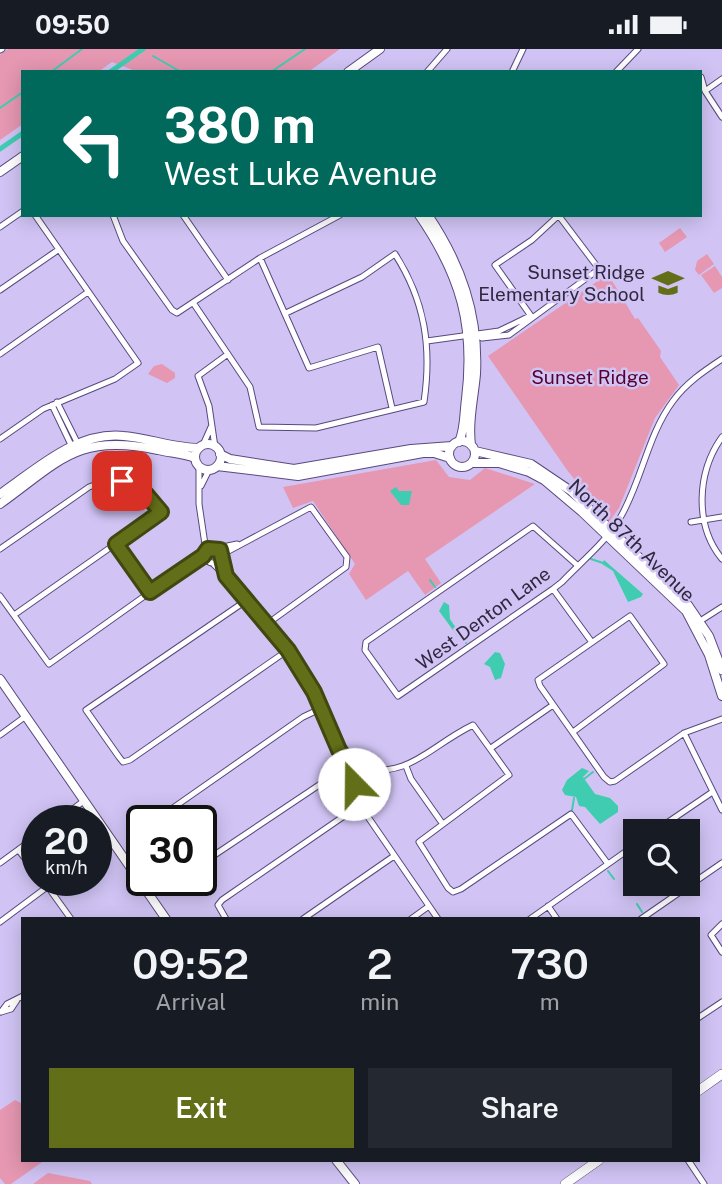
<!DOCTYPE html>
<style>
body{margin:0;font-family:"Public Sans",sans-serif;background:#242831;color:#f1f3f6;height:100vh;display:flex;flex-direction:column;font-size:26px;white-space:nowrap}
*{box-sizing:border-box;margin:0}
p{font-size:23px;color:#9ea1a6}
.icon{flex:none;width:38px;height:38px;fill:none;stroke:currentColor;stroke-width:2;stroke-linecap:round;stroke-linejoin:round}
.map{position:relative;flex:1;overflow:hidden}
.details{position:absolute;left:21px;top:868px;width:679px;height:245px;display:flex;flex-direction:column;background:#171b24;border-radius:0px;box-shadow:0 4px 18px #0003}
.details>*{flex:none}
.banner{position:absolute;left:21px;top:21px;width:681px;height:147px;border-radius:0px;box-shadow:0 4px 18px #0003;background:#00695c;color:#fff;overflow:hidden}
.fabs{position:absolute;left:623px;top:770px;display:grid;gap:14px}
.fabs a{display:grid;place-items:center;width:77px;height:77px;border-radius:0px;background:#171b24;box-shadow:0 4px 18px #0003;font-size:35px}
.speed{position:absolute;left:21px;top:756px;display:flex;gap:14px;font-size:35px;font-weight:700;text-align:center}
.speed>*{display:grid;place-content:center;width:91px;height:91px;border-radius:50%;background:#171b24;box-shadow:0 4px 18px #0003;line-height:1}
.speed small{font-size:18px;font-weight:400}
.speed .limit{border:4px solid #111;border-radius:10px;background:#fff;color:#111}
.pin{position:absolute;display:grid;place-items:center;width:60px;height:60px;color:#fff;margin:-30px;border-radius:14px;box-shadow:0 4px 10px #0006}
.me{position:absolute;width:77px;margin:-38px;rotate:338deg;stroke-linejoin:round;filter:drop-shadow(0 0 5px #0008)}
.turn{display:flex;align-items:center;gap:24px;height:147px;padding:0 28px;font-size:32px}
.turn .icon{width:91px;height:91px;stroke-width:2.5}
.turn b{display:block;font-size:49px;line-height:60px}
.eta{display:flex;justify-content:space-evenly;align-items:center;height:119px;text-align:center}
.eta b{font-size:42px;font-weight:600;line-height:49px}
.action{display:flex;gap:14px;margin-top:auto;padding:14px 28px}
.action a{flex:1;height:80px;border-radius:0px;background:#636f18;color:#fff;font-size:28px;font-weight:600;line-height:80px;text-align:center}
.action a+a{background:#242831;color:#f1f3f6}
.status{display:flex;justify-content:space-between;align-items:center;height:49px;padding:0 35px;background:#171b24;direction:ltr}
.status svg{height:19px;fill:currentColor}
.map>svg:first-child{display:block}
.green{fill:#e697b2}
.water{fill:#40ccb1}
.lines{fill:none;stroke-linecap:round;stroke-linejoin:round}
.stream{stroke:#40ccb1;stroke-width:2}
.canal{stroke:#40ccb1;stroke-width:5}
.street-casing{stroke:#59497e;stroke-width:7}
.secondary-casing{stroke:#59497e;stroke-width:10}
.primary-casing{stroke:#59497e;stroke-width:10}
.street{stroke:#fff;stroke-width:5}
.secondary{stroke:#fff;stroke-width:8}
.primary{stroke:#fff;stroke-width:9}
.route-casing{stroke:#404810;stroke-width:18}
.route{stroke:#636f18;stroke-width:12}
.labels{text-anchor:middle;stroke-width:5;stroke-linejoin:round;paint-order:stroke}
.poi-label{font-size:19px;fill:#2f283f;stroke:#d1c4f5;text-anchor:end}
.park-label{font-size:19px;fill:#56002d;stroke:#d1c4f5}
.street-label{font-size:19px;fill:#2f283f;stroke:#d1c4f5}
</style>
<div class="status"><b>09:50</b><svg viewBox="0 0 49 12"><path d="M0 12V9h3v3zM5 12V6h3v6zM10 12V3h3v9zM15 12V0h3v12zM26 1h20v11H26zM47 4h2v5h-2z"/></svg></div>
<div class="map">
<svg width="722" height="1135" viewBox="0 0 722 1135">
<rect width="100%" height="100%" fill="#d1c4f5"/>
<path class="green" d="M 8,0 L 340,0 L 308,23 L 138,23 L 112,13 L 98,23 L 23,23 L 23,75 L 0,91 L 0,6 Z
M 680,179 L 687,188 L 665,203 L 659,194 Z
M 707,205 L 714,215 L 699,226 L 695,221 L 697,212 Z
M 715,217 L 722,228 L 722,239 L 714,244 L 701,226 Z
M 608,225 L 635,270 L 638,269 L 661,302 L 660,308 L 679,336 L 655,369 L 619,459 L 609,473 L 567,421 L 488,307 Z
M 162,315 L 175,324 L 175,329 L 167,334 L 148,325 L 154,317 Z
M 436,411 L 449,428 L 470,431 L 485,419 L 535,435 L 425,510 L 441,534 L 425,546 L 408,522 L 366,551 L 349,525 L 355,515 L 313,452 L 293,459 L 283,438 Z
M 117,434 L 139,442 L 117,457 L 101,436 Z
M 15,1051 L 23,1055 L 23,1111 L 45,1111 L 11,1135 L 5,1135 L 0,1129 L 0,1061 Z
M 48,1124 L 90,1132 L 92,1135 L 33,1135 Z"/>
<path class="water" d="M 396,438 L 399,442 L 412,442 L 409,456 L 401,456 L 390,442 Z
M 604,511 L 643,545 L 641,548 L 628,553 L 613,522 L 602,515 Z
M 444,553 L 449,556 L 450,570 L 458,582 L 458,588 L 439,562 Z
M 495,603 L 500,604 L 505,615 L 501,629 L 495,631 L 490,618 L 484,615 Z
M 582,719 L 589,722 L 583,728 L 595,745 L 610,749 L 618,757 L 618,763 L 600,775 L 585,758 L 579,757 L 576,748 L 565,746 L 562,741 L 567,731 Z"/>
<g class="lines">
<path class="stream" d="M 153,7 L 181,23
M 51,23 L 82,0
M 271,23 L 305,0
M 0,59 L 23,43
M 591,510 L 603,514
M 430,531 L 435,538
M 461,587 L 466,594
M 584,730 L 593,723
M 572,761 L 574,749
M 608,822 L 614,830
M 637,855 L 642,863"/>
<path class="canal" d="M 110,23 L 143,0
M 0,100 L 23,84"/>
<g class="street-casing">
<path id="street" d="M 0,1 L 2,0
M 427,23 L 447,0
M 512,23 L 523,0
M 616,23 L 638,0
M 701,28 L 705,42 L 722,68
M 705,42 L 722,30
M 113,166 L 123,192 L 172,261 L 177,264 L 260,209 L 340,166
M 183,166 L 228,231
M 0,178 L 23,162
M 260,209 L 309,319 L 378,298 L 392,359
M 0,241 L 58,201
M 194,255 L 250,338 L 259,378 L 316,379 L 424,353 C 432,298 425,252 395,205 L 362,228 L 286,264
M 531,267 L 495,216 L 532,191 L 559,166
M 475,286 L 482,289 L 509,286 L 599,220 L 559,167
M 427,292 L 499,282 L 528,268
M 0,305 L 88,243
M 57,353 L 79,397
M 52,356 L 73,400
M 722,388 C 697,423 694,476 722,510
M 0,390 L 43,360 L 115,330 L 138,314 L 35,166
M 203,396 L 211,378
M 215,398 L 209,357 L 198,327 L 228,305
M 199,418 L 199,455 L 206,502
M 201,437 L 209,421
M 691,473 L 722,468
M 116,495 L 150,543
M205 506a8 8 0 1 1 16 0a8 8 0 1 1-16 0Z
M 218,499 L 237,495
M 0,500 L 89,438 L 110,430 L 139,437 L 161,463 L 14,566
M 221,506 L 311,458 L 347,508 L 346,518 L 267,575
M 212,514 C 260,558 338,654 342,721
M 577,516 L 533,477 L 366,593 L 365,601 L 398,647 L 553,540 L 562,533 C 581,513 606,493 620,469 C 642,432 647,387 673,352 C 686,334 704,322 722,310
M 553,540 L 591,592
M 0,547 L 49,615 L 205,504
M 247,551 L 86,661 L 119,708 L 123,713 L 130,711 L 288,601
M 697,574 L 722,558
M 573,683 L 664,615 L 630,567 L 538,631 L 540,637 L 604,728 L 610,733 L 615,732 L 684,684 L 722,670
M 684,684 L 722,761
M 0,686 L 26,667
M 491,699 L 553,656
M 339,701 L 351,719
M 406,717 L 411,730 L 442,774
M 353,720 C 413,729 426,699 473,676 L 509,726 L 419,793 L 448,839 L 453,843 L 461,840 L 571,765 L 608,815
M 354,730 L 342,731 L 341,721 L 347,718 L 354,721 L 357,748
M 324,732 L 343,732
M 344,733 L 438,870
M 57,772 L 85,751
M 168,772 L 167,765 L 170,761 L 303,668 L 322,659
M 655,782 L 711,744
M 19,800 L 37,824
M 20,803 L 35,822
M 0,814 L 37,787
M 201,815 L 340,722
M 43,831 L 71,870
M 548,857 L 557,870
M 226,870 L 218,856 L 222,851 L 360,756
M 303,870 L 394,807
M 411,870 L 429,857
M 530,870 L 635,796
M 641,870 L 722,814
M 0,873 L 47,838
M 722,875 L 711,886 L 722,903
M 1,963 L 7,955 L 23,947
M 1,963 L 11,960 L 17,951
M 698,969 L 722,953
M 688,1111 L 704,1135"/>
</g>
<g class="secondary-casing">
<path id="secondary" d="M 348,23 L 380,0
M 0,123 L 23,107
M 419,166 C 461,227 475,277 466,350 C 464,364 465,380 459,393
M 428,166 C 461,215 479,266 476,325 C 474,348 468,372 471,396
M449 405a13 13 0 1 1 26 0a13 13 0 1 1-26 0Z
M195 408a13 13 0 1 1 26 0a13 13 0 1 1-26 0Z
M 475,402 L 531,415 L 571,442 L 688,556 L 709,587 L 722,621
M 220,405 L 230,410 L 294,420 L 411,400 L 452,397
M 472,414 L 499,414 L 529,423 L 544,431 L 582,463 L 686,562 L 709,606 L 722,647
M 217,417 L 298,427 L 423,404 L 434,404 L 450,409
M 0,445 C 37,420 76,382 124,387 C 149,389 173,399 199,399
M 0,455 C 61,411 78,384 158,401 C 170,404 183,404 195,409
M 0,630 L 166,870
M 336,1111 L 355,1135"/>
</g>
<g class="primary-casing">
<path id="primary" d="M 698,1042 L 722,1025
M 565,1135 L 599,1111"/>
</g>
<use href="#street" class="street"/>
<use href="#secondary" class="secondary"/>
<use href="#primary" class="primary"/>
</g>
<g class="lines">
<g class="route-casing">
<path id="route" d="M 122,432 L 139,437 L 161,463 L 116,495 L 150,543 L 203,507 L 208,500 L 220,501 L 226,527 L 288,601 L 314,643 L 339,701 L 355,723 L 354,735"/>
</g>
<use href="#route" class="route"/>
</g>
<defs>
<g id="school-bare" transform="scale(2.415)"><path d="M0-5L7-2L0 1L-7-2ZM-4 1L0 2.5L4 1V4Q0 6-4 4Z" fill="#636f18" stroke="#d1c4f5" stroke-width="2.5" paint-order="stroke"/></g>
</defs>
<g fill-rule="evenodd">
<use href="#school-bare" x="668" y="234"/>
</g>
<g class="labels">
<g class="poi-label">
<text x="645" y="230">Sunset Ridge<tspan x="645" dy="22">Elementary School</tspan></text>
</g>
<g class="park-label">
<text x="590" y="335">Sunset Ridge</text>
</g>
<g class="street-label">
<text transform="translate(632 491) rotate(44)" y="7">North 87th Avenue</text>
<text transform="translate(483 569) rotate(-36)" y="7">West Denton Lane</text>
</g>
</g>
</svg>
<div class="fabs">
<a><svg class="icon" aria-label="search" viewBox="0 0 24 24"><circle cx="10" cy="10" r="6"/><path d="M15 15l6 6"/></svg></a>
</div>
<div class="speed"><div>20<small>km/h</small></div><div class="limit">30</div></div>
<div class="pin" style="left:122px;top:432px;background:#d93025"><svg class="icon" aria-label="arrive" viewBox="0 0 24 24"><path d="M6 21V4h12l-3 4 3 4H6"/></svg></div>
<svg class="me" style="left:354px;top:735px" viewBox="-20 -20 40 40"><circle r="19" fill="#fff"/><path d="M0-13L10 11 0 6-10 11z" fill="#636f18"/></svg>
<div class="banner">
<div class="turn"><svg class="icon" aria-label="left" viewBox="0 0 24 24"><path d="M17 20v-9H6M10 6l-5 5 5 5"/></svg><div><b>380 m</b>West Luke Avenue</div></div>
</div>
<section class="details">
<div class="eta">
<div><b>09:52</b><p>Arrival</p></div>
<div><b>2</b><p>min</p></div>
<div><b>730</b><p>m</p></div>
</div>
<div class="action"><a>Exit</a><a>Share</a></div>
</section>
</div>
